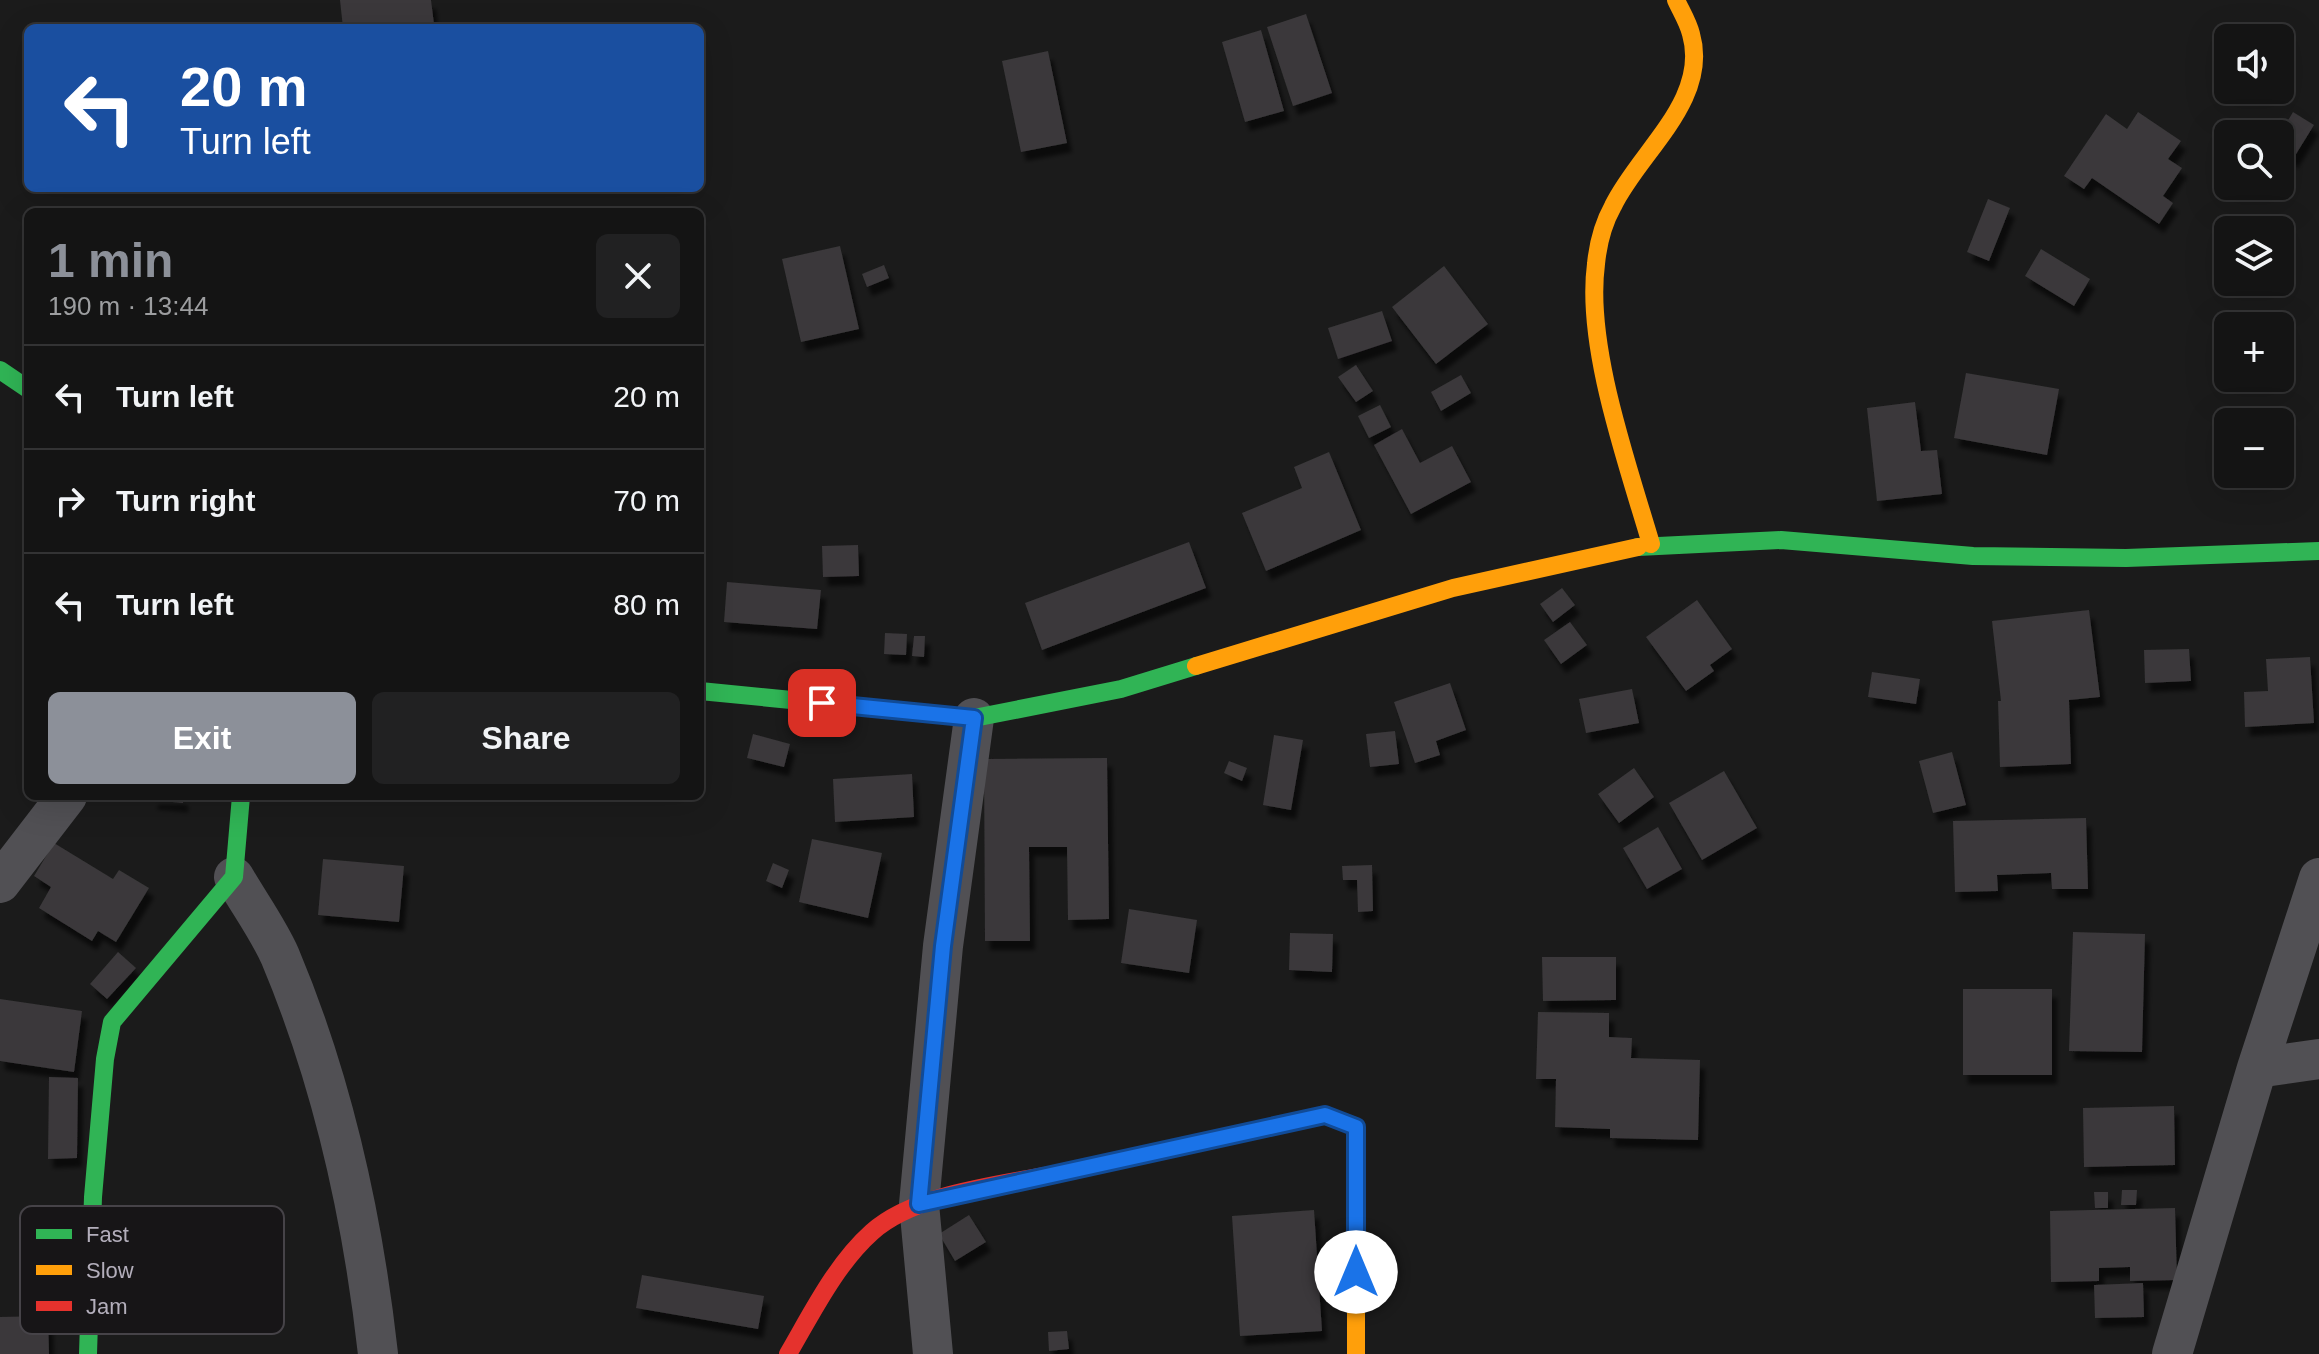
<!DOCTYPE html>
<meta charset="utf-8">
<style>
body{margin:0;font-family:Helvetica,sans-serif;background:#212122;color:#f1f3f6;height:100vh;display:flex;flex-direction:column;font-size:30px;white-space:nowrap}
*{box-sizing:border-box;margin:0}
p{font-size:26px;color:#9d9ea0}
.icon{flex:none;width:44px;height:44px;fill:none;stroke:currentColor;stroke-width:2;stroke-linecap:round;stroke-linejoin:round}
.map{position:relative;flex:1;overflow:hidden}
.sheet{position:absolute;left:24px;top:208px;width:680px;height:592px;display:flex;flex-direction:column;background:#141414;border-radius:12px;box-shadow:0 8px 32px #0002,0 0 0 2px #333334}
.sheet>*{flex:none}
.banner{position:absolute;left:24px;top:24px;width:680px;height:168px;border-radius:12px;box-shadow:0 8px 32px #0002,0 0 0 2px #333334;background:#1a4fa0;color:#fff;overflow:hidden}
.controls{position:absolute;left:2214px;top:24px;display:grid;gap:16px}
.controls a{display:grid;place-items:center;width:80px;height:80px;border-radius:12px;background:#141414;box-shadow:0 8px 32px #0002,0 0 0 2px #333334;font-size:40px}
.pin{position:absolute;display:grid;place-items:center;width:68px;height:68px;color:#fff;margin:-34px;border-radius:16px;box-shadow:0 4px 12px #0006}
.me{position:absolute;width:88px;margin:-44px;rotate:0deg;stroke-linejoin:round;filter:drop-shadow(0 0 6px #0008)}
.turn{display:flex;align-items:center;gap:28px;height:168px;padding:0 24px;font-size:36px}
.turn .icon{width:104px;height:104px;stroke-width:2.5}
.turn b{display:block;font-size:56px;line-height:68px}
.round{display:grid;place-items:center;flex:none;width:84px;height:84px;border-radius:12px;background:#212122}
.overview{display:flex;align-items:center;justify-content:space-between;height:136px;padding:0 24px}
h1{font-size:48px;font-weight:800;line-height:60px;color:#8c9099}
.button{display:flex;gap:16px;margin-top:auto;padding:16px 24px}
.button a{flex:1;height:92px;border-radius:12px;background:#8c9099;color:#fff;font-size:32px;font-weight:800;line-height:92px;text-align:center}
.button a+a{background:#212122;color:#f1f3f6}
ul{padding:0;list-style:none}
li{display:flex;align-items:center;gap:24px;height:104px;padding:0 24px;border-top:2px solid #333334}
li div{flex:1}
li b{display:block;font-size:30px}
li em{font-style:normal}
.map>svg:first-child{display:block}
.building{fill:#3a383a;filter:url(#shadow)}
.lines{fill:none;stroke-linecap:round;stroke-linejoin:round}
.street{stroke:#515054;stroke-width:40}
.fast{stroke:#30b455;stroke-width:18}
.slow{stroke:#ff9f0a;stroke-width:18}
.jam{stroke:#e5322d;stroke-width:18}
.route-casing{stroke:#114b97;stroke-width:20}
.route{stroke:#1a73e8;stroke-width:14}
.key{fill:#171517;stroke:#464348;stroke-width:2}
.key-label{font-size:22px;fill:#b3aebb}
</style>
<div class="map">
<svg width="2319" height="1354" viewBox="0 0 2319 1354">
<defs>
<filter id="shadow"><feDropShadow dx="5" dy="9" stdDeviation="2" flood-color="#0009"/></filter>
</defs>
<rect width="100%" height="100%" fill="#1b1b1b"/>
<path class="building" d="M 340,0 L 431,0 L 434,24 L 411,28 L 343,28 Z
M 1306,14 L 1332,93 L 1293,106 L 1267,27 Z
M 1261,30 L 1284,111 L 1245,122 L 1222,42 Z
M 1048,51 L 1067,143 L 1021,152 L 1002,61 Z
M 2138,112 L 2181,141 L 2168,159 L 2182,168 L 2163,196 L 2173,203 L 2159,224 L 2092,178 L 2084,189 L 2064,176 L 2106,114 L 2127,129 Z
M 2293,112 L 2314,125 L 2293,159 L 2280,151 L 2280,134 Z
M 1988,199 L 2010,208 L 1989,261 L 1967,252 Z
M 840,246 L 859,329 L 801,342 L 782,259 Z
M 2041,249 L 2090,279 L 2074,306 L 2025,276 Z
M 884,265 L 889,278 L 867,287 L 862,274 Z
M 1444,266 L 1488,324 L 1436,364 L 1392,307 Z
M 1382,311 L 1392,341 L 1338,359 L 1328,328 Z
M 1356,365 L 1373,391 L 1356,402 L 1338,377 Z
M 1966,373 L 2059,389 L 2047,455 L 1954,438 Z
M 1461,375 L 1471,393 L 1441,411 L 1431,392 Z
M 1915,402 L 1921,451 L 1937,450 L 1942,494 L 1877,501 L 1867,408 Z
M 1380,405 L 1391,427 L 1369,438 L 1358,416 Z
M 1402,429 L 1420,463 L 1452,446 L 1471,482 L 1411,514 L 1374,445 Z
M 1329,452 L 1361,530 L 1266,571 L 1242,513 L 1302,488 L 1294,467 Z
M 1189,542 L 1206,588 L 1042,650 L 1025,603 Z
M 858,545 L 859,576 L 823,577 L 822,546 Z
M 727,582 L 821,590 L 817,629 L 724,622 Z
M 1562,588 L 1575,605 L 1553,622 L 1540,604 Z
M 1697,600 L 1732,649 L 1710,665 L 1714,671 L 1686,691 L 1646,637 Z
M 2089,610 L 2100,697 L 2069,700 L 2071,764 L 2000,767 L 1998,701 L 2001,701 L 1992,621 Z
M 1570,622 L 1587,645 L 1561,664 L 1544,640 Z
M 885,633 L 907,634 L 906,655 L 884,654 Z
M 914,636 L 925,636 L 924,657 L 912,656 Z
M 2189,649 L 2191,681 L 2145,683 L 2144,650 Z
M 2310,657 L 2314,723 L 2245,727 L 2244,692 L 2268,691 L 2266,659 Z
M 1872,672 L 1920,679 L 1916,704 L 1868,697 Z
M 1450,683 L 1466,730 L 1436,741 L 1440,755 L 1415,763 L 1394,702 Z
M 1632,689 L 1639,723 L 1586,733 L 1579,699 Z
M 1395,731 L 1399,764 L 1370,767 L 1366,734 Z
M 753,734 L 790,744 L 784,767 L 747,758 Z
M 1274,735 L 1303,740 L 1291,810 L 1263,805 Z
M 1952,752 L 1966,805 L 1933,813 L 1919,761 Z
M 1107,758 L 1109,919 L 1068,920 L 1067,847 L 1029,847 L 1030,941 L 985,941 L 984,759 Z
M 1229,761 L 1247,768 L 1242,781 L 1224,773 Z
M 1634,768 L 1654,797 L 1619,823 L 1598,794 Z
M 1724,771 L 1757,828 L 1702,860 L 1669,803 Z
M 912,774 L 914,817 L 835,822 L 833,779 Z
M 153,796 L 183,796 L 183,803 L 152,800 Z
M 2086,818 L 2088,889 L 2052,889 L 2051,873 L 1997,875 L 1998,891 L 1955,892 L 1953,821 Z
M 1658,827 L 1682,869 L 1647,889 L 1623,848 Z
M 812,839 L 882,853 L 868,918 L 799,902 Z
M 54,843 L 113,879 L 119,870 L 149,888 L 116,942 L 98,931 L 92,941 L 39,908 L 51,887 L 34,876 Z
M 323,859 L 404,866 L 399,922 L 318,915 Z
M 773,863 L 789,870 L 782,888 L 766,881 Z
M 1372,865 L 1373,911 L 1358,912 L 1357,880 L 1343,880 L 1342,866 Z
M 1129,909 L 1197,920 L 1189,973 L 1121,963 Z
M 2073,932 L 2145,934 L 2142,1052 L 2069,1051 Z
M 1290,933 L 1333,934 L 1332,972 L 1289,970 Z
M 118,952 L 136,968 L 107,999 L 90,984 Z
M 1542,957 L 1616,957 L 1616,1000 L 1543,1001 Z
M 1963,989 L 2052,989 L 2052,1075 L 1963,1075 Z
M 0,999 L 82,1011 L 74,1072 L 0,1061 Z
M 1538,1012 L 1609,1013 L 1609,1037 L 1632,1038 L 1631,1058 L 1700,1060 L 1698,1140 L 1610,1138 L 1610,1129 L 1555,1127 L 1556,1079 L 1536,1079 Z
M 49,1077 L 78,1078 L 77,1158 L 48,1159 Z
M 2174,1106 L 2175,1165 L 2084,1167 L 2083,1108 Z
M 2122,1190 L 2137,1190 L 2136,1205 L 2121,1205 Z
M 2094,1192 L 2108,1192 L 2108,1208 L 2095,1208 Z
M 2175,1208 L 2177,1280 L 2130,1281 L 2130,1267 L 2099,1268 L 2099,1281 L 2051,1282 L 2050,1211 Z
M 1314,1210 L 1322,1331 L 1240,1336 L 1232,1216 Z
M 969,1215 L 986,1242 L 955,1261 L 939,1234 Z
M 642,1275 L 764,1296 L 758,1329 L 636,1308 Z
M 2143,1283 L 2144,1317 L 2095,1318 L 2094,1285 Z
M 48,1316 L 49,1354 L 0,1354 L 0,1317 Z
M 1067,1331 L 1069,1349 L 1049,1351 L 1048,1332 Z"/>
<g class="lines">
<path class="street" d="M 234,877 C 249,903 268,929 280,956 C 333,1082 363,1219 378,1354
M 0,883 L 67,796
M 2257,1068 L 2319,1059
M 933,1354 L 919,1204 L 943,946 L 974,718
M 2172,1354 L 2257,1068 L 2319,878"/>
<path class="fast" d="M 0,370 L 28,389
M 1638,547 L 1781,540 L 1973,556 L 2126,558 L 2319,551
M 700,691 L 974,718 L 1121,689 L 1196,666
M 88,1354 L 93,1197 L 105,1059 L 112,1022 L 234,877 L 241,796"/>
<path class="slow" d="M 1651,544 C 1628,465 1585,346 1596,264 C 1598,243 1603,224 1613,206 C 1639,152 1710,100 1691,34 C 1688,22 1681,11 1676,0
M 1196,666 L 1453,588 L 1638,547
M 1070,1171 L 1325,1115 L 1356,1127 L 1356,1354"/>
<path class="jam" d="M 788,1354 C 812,1313 836,1264 872,1232 C 918,1191 1011,1184 1070,1171"/>
</g>
<g class="lines">
<g class="route-casing">
<path id="route" d="M 822,703 L 974,718 L 943,946 L 919,1204 L 1325,1115 L 1356,1127 L 1356,1272"/>
</g>
<use href="#route" class="route"/>
</g>
<rect x="20" y="1206" width="264" height="128" rx="12" class="key"/>
<rect x="36" y="1229" width="36" height="10" fill="#30b455"/>
<rect x="36" y="1265" width="36" height="10" fill="#ff9f0a"/>
<rect x="36" y="1301" width="36" height="10" fill="#e5322d"/>
<g class="key-label">
<text x="86" y="1242">Fast</text>
<text x="86" y="1278">Slow</text>
<text x="86" y="1314">Jam</text>
</g>
</svg>
<div class="controls">
<a><svg class="icon" aria-label="sound" viewBox="0 0 24 24"><path d="M4 9h4l5-4v14l-5-4H4zM17 9q2 3 0 6"/></svg></a>
<a><svg class="icon" aria-label="search" viewBox="0 0 24 24"><circle cx="10" cy="10" r="6"/><path d="M15 15l6 6"/></svg></a>
<a><svg class="icon" aria-label="layers" viewBox="0 0 24 24"><path d="M12 4l9 5-9 5-9-5zM3 14l9 5 9-5"/></svg></a>
<a>+</a>
<a>−</a>
</div>
<div class="pin" style="left:822px;top:703px;background:#d93025"><svg class="icon" aria-label="arrive" viewBox="0 0 24 24"><path d="M6 21V4h12l-3 4 3 4H6"/></svg></div>
<svg class="me" style="left:1356px;top:1272px" viewBox="-20 -20 40 40"><circle r="19" fill="#fff"/><path d="M0-13L10 11 0 6-10 11z" fill="#1a73e8"/></svg>
<div class="banner">
<div class="turn"><svg class="icon" aria-label="left" viewBox="0 0 24 24"><path d="M17 20v-9H6M10 6l-5 5 5 5"/></svg><div><b>20 m</b>Turn left</div></div>
</div>
<section class="sheet">
<div class="overview"><div><h1>1 min</h1><p>190 m · 13:44</p></div><a class="round"><svg class="icon" aria-label="close" viewBox="0 0 24 24"><path d="M6 6l12 12M18 6L6 18"/></svg></a></div>
<ul>
<li><svg class="icon" aria-label="left" viewBox="0 0 24 24"><path d="M17 20v-9H6M10 6l-5 5 5 5"/></svg><div><b>Turn left</b></div><em>20 m</em></li>
<li><svg class="icon" aria-label="right" viewBox="0 0 24 24"><path d="M7 20v-9h11M14 6l5 5-5 5"/></svg><div><b>Turn right</b></div><em>70 m</em></li>
<li><svg class="icon" aria-label="left" viewBox="0 0 24 24"><path d="M17 20v-9H6M10 6l-5 5 5 5"/></svg><div><b>Turn left</b></div><em>80 m</em></li>
</ul>
<div class="button"><a>Exit</a><a>Share</a></div>
</section>
</div>
